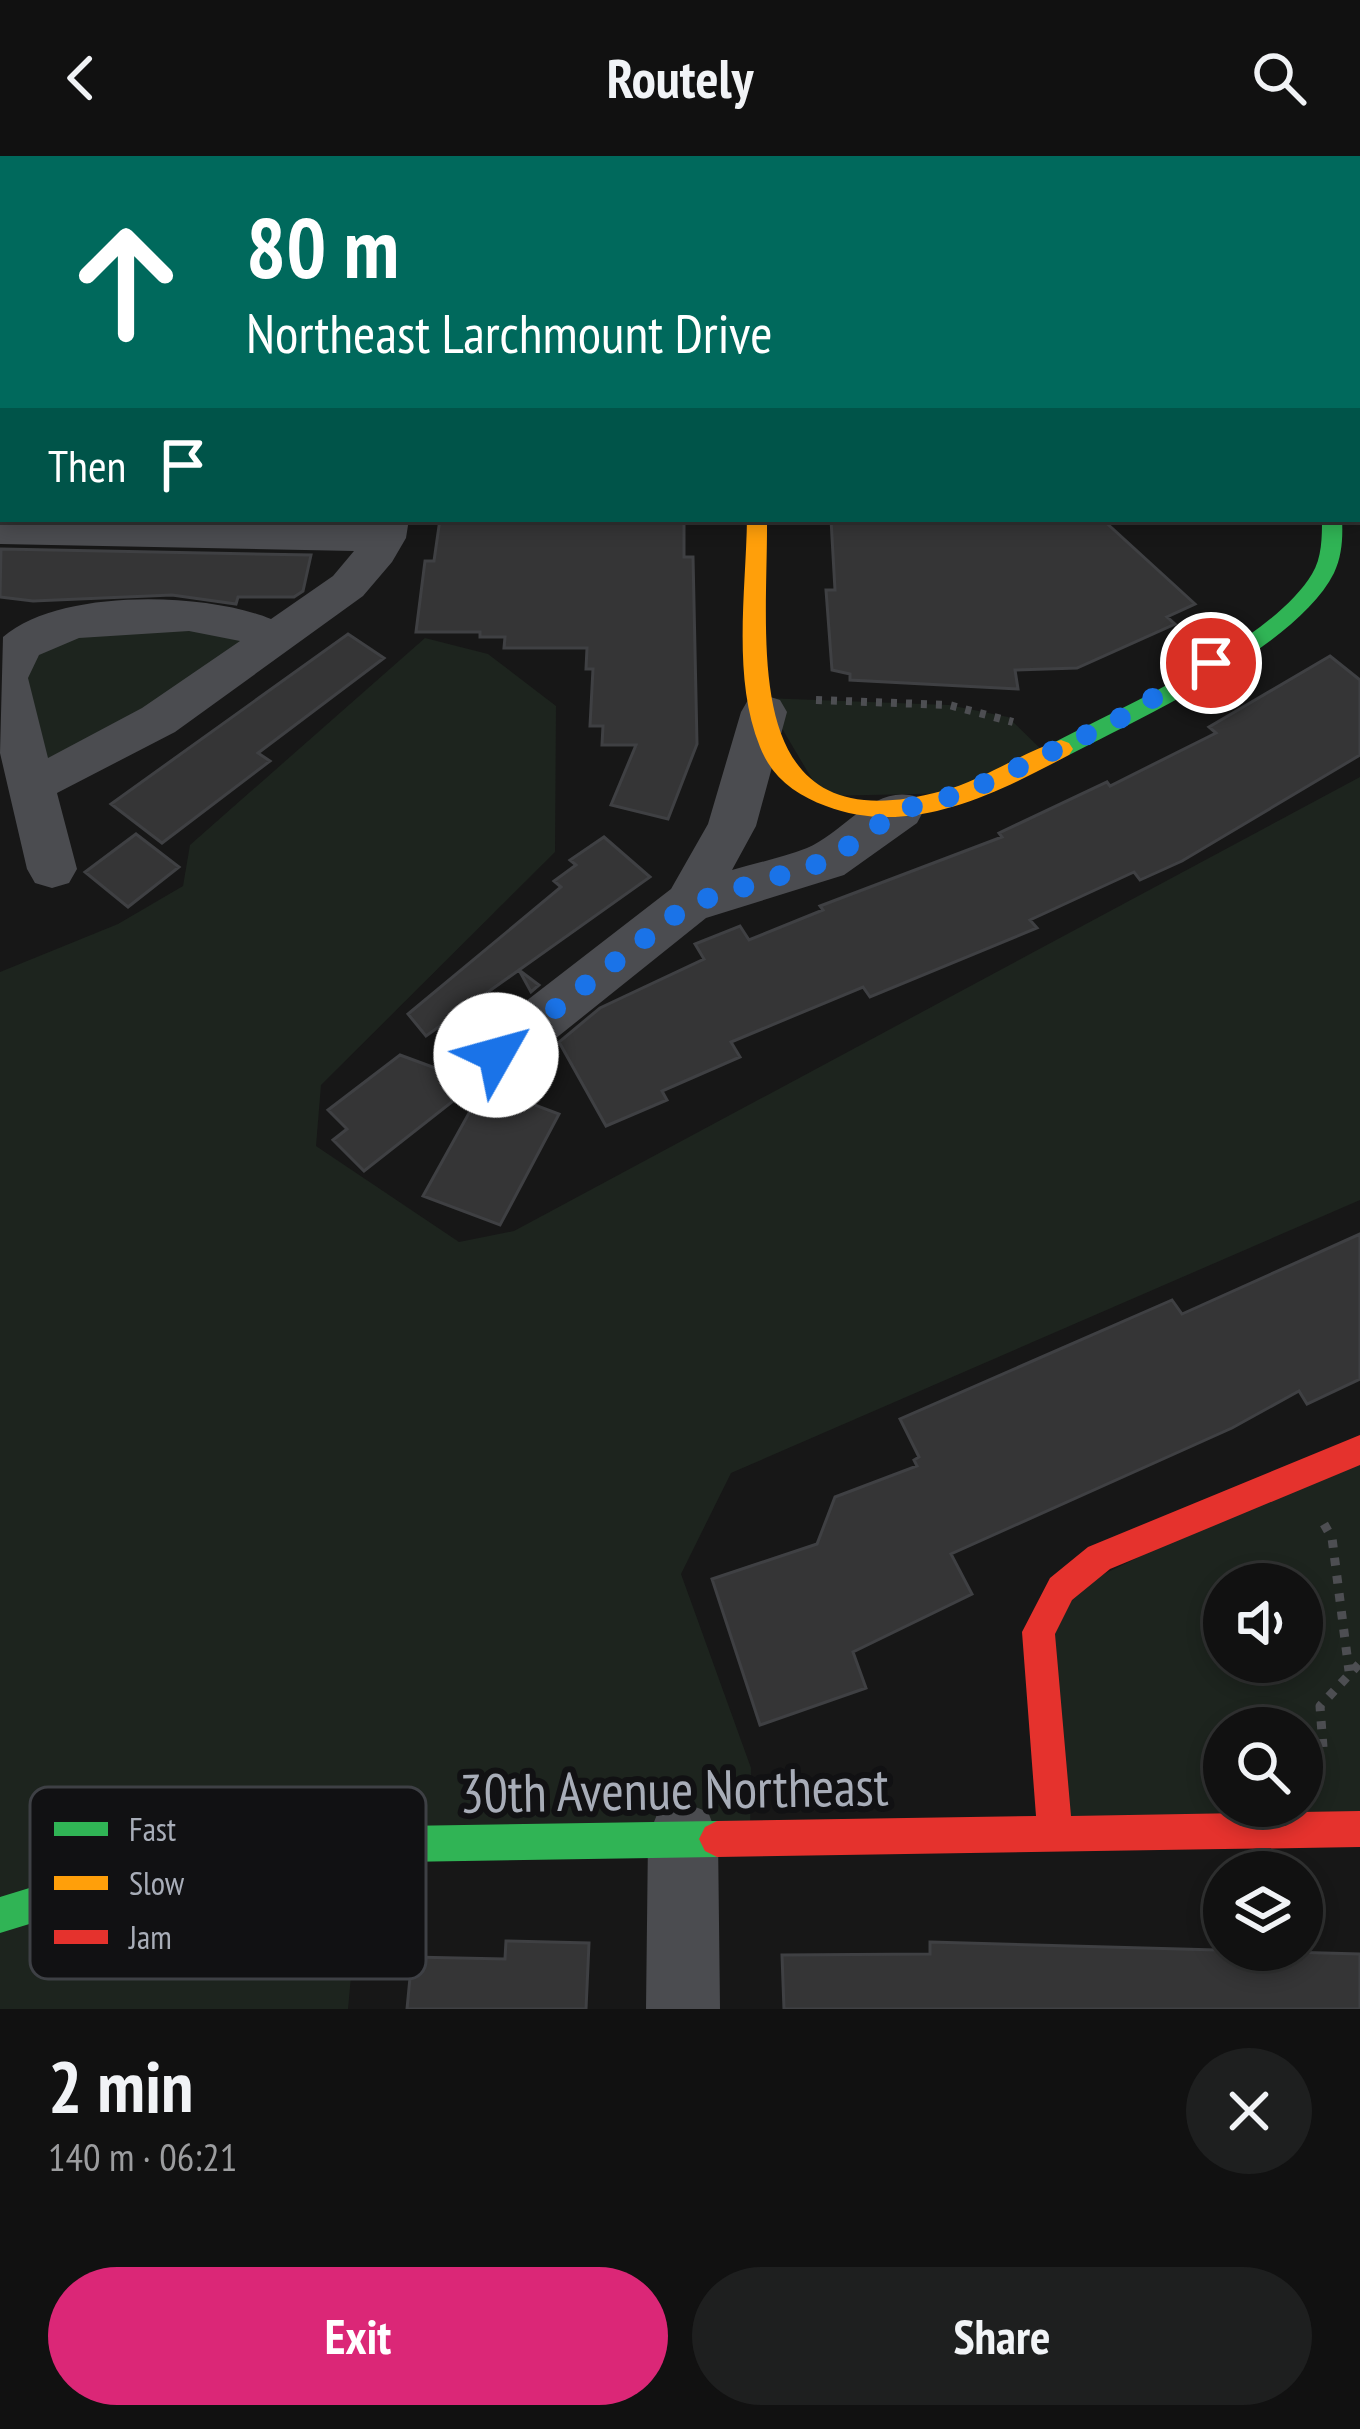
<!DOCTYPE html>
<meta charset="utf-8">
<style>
body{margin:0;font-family:"PT Sans Narrow",sans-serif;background:#1e1f1f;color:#f1f3f6;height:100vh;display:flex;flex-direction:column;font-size:45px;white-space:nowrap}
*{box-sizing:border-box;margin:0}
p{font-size:39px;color:#9c9d9f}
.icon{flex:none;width:66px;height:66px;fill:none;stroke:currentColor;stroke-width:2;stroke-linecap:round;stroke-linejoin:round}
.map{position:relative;height:1853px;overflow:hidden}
.sheet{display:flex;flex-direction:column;background:#111;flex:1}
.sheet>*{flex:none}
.banner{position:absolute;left:0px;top:0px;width:1362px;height:366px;box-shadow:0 6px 18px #0003,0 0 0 3px #303131;background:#00695c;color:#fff;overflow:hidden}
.fabs{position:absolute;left:1203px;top:1407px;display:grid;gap:24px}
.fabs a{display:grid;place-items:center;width:120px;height:120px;border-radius:50%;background:#111;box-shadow:0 6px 18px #0003,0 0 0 3px #303131;font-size:60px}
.pin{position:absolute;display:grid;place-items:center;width:102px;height:102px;color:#fff;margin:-51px;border:6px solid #fff;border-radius:50%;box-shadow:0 3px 12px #0007}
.me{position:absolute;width:132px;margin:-66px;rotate:52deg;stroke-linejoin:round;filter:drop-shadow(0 0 9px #0008)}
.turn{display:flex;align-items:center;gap:42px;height:252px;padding:0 48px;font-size:54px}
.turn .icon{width:156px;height:156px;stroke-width:2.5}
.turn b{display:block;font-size:84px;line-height:102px}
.then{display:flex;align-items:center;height:114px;padding:0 48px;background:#0003;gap:24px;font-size:45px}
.round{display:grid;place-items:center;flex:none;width:126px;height:126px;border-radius:63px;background:#1e1f1f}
.headline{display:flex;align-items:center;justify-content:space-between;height:204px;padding:0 48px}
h1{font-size:72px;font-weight:700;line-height:90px}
.button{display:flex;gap:24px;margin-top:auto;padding:24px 48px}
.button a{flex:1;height:138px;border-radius:72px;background:#db2777;color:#fff;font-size:48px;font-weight:700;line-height:138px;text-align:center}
.button a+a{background:#1e1f1f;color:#f1f3f6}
header{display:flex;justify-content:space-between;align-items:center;height:156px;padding:0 48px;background:#111;font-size:54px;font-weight:700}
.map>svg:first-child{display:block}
.green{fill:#1d241e;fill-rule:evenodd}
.building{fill:#353536;stroke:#3f4043;stroke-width:3}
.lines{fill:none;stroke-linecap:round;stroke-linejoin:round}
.path-far2{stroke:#4d4e52;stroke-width:6;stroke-dasharray:4.5 6;stroke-linecap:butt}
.path-far1{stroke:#4d4e52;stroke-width:8;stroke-dasharray:6 9;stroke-linecap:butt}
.path{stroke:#4d4e52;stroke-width:9;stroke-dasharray:8 10;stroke-linecap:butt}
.lane{fill:#4b4c50;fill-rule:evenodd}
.street{fill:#4b4c50;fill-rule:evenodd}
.fast{fill:#30b455;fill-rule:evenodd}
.slow{fill:#ff9f0a;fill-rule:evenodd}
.jam{fill:#e5322d;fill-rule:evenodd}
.route{stroke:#1a73e8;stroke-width:21;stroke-dasharray:0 37.8}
.labels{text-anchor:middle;stroke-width:12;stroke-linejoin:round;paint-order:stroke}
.near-street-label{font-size:54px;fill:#a8adb8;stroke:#111113}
.key{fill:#111113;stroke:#3e4045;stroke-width:3}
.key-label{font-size:33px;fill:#a8adb8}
</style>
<header><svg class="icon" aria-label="back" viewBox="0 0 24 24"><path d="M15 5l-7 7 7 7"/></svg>Routely<svg class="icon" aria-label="search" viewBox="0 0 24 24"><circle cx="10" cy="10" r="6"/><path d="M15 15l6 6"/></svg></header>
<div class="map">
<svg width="1360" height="1853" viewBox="0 0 1360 1853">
<rect width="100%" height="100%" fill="#171717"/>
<path class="green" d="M 453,0 L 1360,0 L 1360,240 L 1359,3 Z
M 90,463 L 271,483 L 35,627 L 11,500 Z
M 425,482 L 488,498 L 556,550 L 555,696 L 321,929 L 316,990 L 459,1086 L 514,1075 L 1360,621 L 1360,1044 L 731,1317 L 681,1418 L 751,1612 L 750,1679 L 363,1688 L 348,1853 L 0,1853 L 0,816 L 118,768 L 183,730 L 190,689 Z
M 764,542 L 949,549 L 1008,561 L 1046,598 L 963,637 L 822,640 Z
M 1360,1294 L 1360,1673 L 1055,1677 L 1046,1446 ZM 1224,1428 L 1302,1428 L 1302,1506 L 1224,1506 ZM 1224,1572 L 1302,1572 L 1302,1650 L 1224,1650 Z"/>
<path class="building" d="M 440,363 L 684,363 L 684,401 L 693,401 L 697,588 L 668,663 L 611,649 L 636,589 L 602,589 L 603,570 L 590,570 L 593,513 L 586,513 L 587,492 L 504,492 L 505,481 L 480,481 L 480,476 L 416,476 L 425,405 L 434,405 Z
M 831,363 L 1102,363 L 1195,448 L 1167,461 L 1175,468 L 1077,512 L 1015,514 L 1018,533 L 850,524 L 850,518 L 832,514 L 826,434 L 835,434 Z
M 1,393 L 311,399 L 303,435 L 294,441 L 238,441 L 236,448 L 172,439 L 33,445 L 0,441 Z
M 348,478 L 384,502 L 258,597 L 270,605 L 162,687 L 111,648 Z
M 1330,500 L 1360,524 L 1360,599 L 1182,705 L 1140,724 L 1134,716 L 1030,764 L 1037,772 L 870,841 L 863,831 L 731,886 L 740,901 L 662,935 L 667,944 L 606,970 L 559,886 L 600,852 L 704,803 L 695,788 L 740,770 L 749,784 L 823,754 L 820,750 L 1002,681 L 999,677 L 1107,626 L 1110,630 L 1216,577 L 1209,571 Z
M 136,678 L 179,711 L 128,751 L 85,716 Z
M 604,681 L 650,721 L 519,814 L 539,829 L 531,836 L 519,814 L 426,880 L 408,858 L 561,731 L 554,725 L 576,709 L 570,704 Z
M 400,899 L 476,927 L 364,1015 L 333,984 L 347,973 L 328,954 Z
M 484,930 L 559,958 L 500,1069 L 423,1040 Z
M 1360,1078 L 1360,1223 L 1307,1248 L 1299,1235 L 1232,1272 L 951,1398 L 972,1438 L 853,1496 L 866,1532 L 760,1569 L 712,1423 L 817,1388 L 835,1341 L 917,1310 L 914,1304 L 919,1301 L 900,1263 L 1172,1144 L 1182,1158 Z
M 506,1785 L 589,1787 L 586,1853 L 407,1853 L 412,1801 L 505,1803 Z
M 930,1786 L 1360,1798 L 1360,1853 L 784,1853 L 782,1799 L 930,1798 Z"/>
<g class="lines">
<path class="path-far2" d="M 1132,0 L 1137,3
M 0,72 L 3,65"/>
<path class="path-far1" d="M 816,544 L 949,549 L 1013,566"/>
<path class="path" d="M 1324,1368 L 1332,1382 L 1349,1515
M 1323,1591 L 1320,1550 L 1360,1507"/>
<path class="lane" d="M 0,153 L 3,153 L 3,165 L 0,165 Z"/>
<path class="street" d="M 436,0 L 470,0 L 470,3 L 436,3 Z
M 1359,225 L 1360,225 L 1360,252 L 1359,252 Z
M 3,265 L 3,298 L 0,299 L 0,266 Z
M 0,360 L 365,368 L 367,363 L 409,363 L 406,382 L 392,406 L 363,440 L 175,576 L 57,637 L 77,713 L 69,727 L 52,732 L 35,727 L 27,713 L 0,597 L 3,481 C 60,432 205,436 271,463 L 333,420 L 354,395 L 0,388 ZM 189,475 L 240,485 L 142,552 L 48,602 L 28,522 L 39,499 L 79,482 Z
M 764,539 L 780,544 L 787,556 L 756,670 L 732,714 C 757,707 783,701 807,692 C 844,677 874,627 917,641 L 924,654 L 917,667 L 844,719 L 706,762 L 515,915 L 496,922 L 477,915 L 469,899 L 477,883 L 671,733 L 708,668 L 741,556 L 748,544 Z
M 683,1646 L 708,1656 L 718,1681 L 720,1853 L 646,1853 L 648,1681 L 658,1656 Z"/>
<path class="fast" d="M 1322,363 L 1342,363 C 1343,382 1342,400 1334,417 C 1297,491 1142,561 1069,599 L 1053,599 L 1049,593 L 1053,587 C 1123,551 1272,485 1312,418 C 1322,402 1322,381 1322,363 Z
M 717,1665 L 729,1671 L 735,1683 L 729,1695 L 717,1701 L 278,1708 L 176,1723 L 0,1777 L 0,1741 L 176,1687 L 278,1672 Z"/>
<path class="slow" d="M 747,363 L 767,363 C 768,492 737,691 942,635 C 984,624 1020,597 1061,584 L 1069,587 L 1073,593 L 1069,599 C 995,638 910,682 826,650 C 796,639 772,622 760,591 C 732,522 746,436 747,363 Z"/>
<path class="jam" d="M 1360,1279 L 1360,1309 L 1110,1413 L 1072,1444 L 1055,1478 L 1071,1660 L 1360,1655 L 1360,1691 L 717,1701 L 705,1695 L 699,1683 L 705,1671 L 717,1665 L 1036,1660 L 1022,1476 L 1050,1422 L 1088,1391 Z"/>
</g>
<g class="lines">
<path class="route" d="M 496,899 L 689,748 L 827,705 L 900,654 L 963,637 L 1005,618 L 1117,564 L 1211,507"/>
</g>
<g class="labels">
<g class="near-street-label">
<text transform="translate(674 1634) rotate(-1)" y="19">30th Avenue Northeast</text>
</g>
</g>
<rect x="30" y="1631" width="396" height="192" rx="18" class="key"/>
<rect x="54" y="1666" width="54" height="14" fill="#30b455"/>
<rect x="54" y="1720" width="54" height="14" fill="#ff9f0a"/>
<rect x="54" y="1774" width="54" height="14" fill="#e5322d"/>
<g class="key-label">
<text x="129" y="1685">Fast</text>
<text x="129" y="1739">Slow</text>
<text x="129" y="1793">Jam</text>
</g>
</svg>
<div class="fabs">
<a><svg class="icon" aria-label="sound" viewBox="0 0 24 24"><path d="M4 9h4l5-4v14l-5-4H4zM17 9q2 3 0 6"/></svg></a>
<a><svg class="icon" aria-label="search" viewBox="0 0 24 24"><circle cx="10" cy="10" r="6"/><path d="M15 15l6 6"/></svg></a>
<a><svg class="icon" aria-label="layers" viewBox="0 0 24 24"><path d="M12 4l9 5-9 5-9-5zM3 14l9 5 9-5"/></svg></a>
</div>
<div class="pin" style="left:1211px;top:507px;background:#d93025"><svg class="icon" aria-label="arrive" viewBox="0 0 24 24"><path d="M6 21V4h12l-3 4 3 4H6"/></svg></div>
<svg class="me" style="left:496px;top:899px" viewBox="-20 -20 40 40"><circle r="19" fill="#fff"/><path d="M0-13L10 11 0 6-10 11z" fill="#1a73e8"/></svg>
<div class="banner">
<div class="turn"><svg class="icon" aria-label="ahead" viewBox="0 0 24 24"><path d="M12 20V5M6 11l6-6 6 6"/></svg><div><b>80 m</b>Northeast Larchmount Drive</div></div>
<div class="then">Then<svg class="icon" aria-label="arrive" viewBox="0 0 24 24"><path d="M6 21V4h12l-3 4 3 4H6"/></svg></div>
</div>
</div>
<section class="sheet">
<div class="headline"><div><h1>2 min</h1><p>140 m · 06:21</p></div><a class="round"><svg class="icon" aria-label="close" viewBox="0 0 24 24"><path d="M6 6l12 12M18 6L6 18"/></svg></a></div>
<div class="button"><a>Exit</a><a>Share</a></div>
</section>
